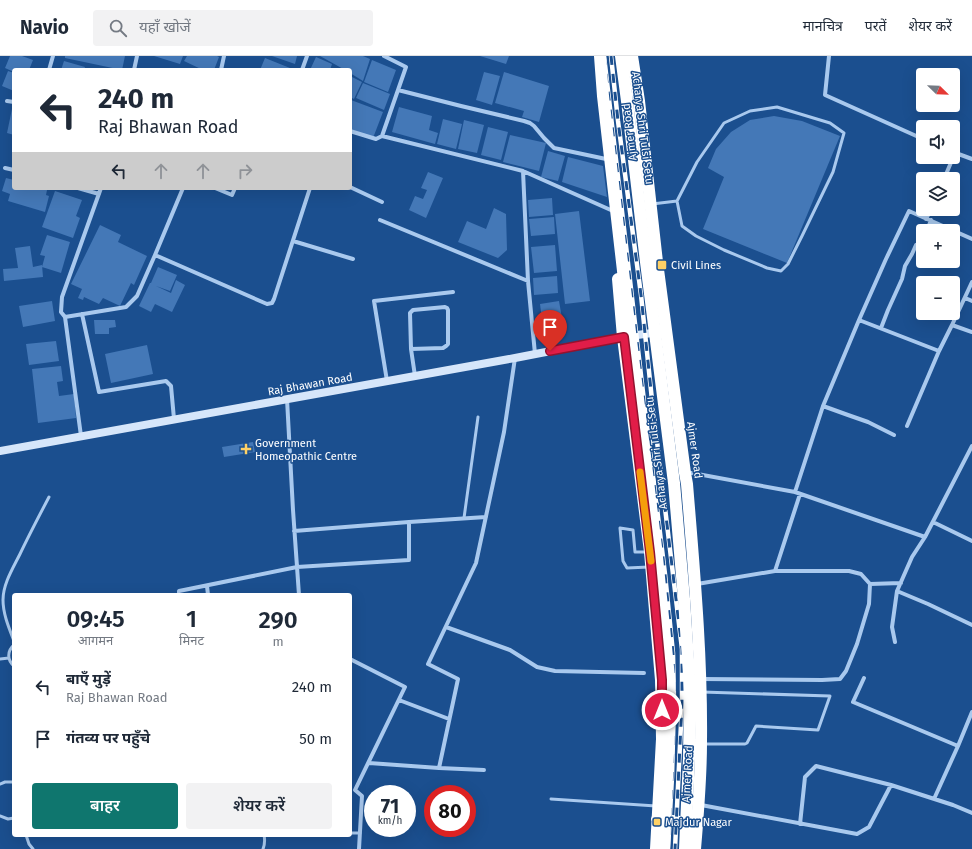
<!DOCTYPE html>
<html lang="hi">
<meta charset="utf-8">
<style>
body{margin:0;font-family:"Fira Sans","Noto Sans Devanagari",sans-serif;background:#f2f2f3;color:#1f2937;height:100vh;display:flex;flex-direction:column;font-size:15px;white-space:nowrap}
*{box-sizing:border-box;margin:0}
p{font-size:13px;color:#747a83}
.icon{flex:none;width:22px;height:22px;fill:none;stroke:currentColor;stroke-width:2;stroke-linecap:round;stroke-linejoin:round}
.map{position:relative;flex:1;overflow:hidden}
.panel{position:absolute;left:12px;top:537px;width:340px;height:244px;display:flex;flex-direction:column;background:#fff;border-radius:4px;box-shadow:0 4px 16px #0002}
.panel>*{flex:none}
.hud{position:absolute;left:12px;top:12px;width:340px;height:122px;border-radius:4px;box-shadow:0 4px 16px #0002;background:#fff;color:#1f2937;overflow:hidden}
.needle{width:26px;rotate:113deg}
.fabs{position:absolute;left:916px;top:12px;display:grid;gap:8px}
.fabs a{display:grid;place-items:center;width:44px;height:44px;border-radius:4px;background:#fff;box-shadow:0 4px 16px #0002;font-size:20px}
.speed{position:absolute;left:364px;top:729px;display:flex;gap:8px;font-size:20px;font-weight:700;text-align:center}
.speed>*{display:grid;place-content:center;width:52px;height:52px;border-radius:50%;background:#fff;box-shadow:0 4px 16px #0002;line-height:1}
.speed small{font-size:10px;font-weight:400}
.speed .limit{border:6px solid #d22;background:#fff;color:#111}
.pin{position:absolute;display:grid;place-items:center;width:34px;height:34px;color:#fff;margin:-41px -17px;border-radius:50% 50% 50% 0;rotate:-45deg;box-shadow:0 0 4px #0007}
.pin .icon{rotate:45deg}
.me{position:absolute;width:44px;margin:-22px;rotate:0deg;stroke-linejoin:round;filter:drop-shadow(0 0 3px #0008)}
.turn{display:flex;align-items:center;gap:14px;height:84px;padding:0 20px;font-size:18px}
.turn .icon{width:52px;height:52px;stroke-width:2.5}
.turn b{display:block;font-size:28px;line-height:34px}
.lanes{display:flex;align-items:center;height:38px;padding:0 20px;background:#0003;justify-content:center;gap:20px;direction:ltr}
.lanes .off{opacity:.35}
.eta{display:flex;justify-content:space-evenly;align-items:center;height:68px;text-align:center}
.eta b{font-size:24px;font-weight:600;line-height:28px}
.cta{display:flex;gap:8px;margin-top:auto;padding:8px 20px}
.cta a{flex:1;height:46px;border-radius:4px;background:#0f766e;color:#fff;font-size:16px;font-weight:600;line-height:46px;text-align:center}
.cta a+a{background:#f2f2f3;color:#1f2937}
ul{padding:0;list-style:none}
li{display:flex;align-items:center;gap:12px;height:52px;padding:0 20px}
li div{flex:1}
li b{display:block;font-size:15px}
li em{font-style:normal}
header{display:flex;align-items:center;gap:24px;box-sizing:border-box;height:56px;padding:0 20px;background:#fff;border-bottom:1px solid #e0e1e3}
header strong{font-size:19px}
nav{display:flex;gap:22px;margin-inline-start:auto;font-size:14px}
.search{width:280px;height:36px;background:#f2f2f3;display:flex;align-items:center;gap:10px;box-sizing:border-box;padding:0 14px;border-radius:4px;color:#747a83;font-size:15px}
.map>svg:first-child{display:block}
.building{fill:#4478b7}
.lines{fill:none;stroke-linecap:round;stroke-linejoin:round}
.lane{stroke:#a9c9ee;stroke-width:3}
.street{stroke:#a9c9ee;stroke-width:4}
.secondary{stroke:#d6e6fa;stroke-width:8}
.highway{stroke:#fff;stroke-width:12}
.rail-casing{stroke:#fff;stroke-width:4.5}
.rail{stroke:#1b4f8f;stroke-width:3;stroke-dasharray:9;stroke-linecap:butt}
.highway-bridge{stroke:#fff;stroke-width:12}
.route-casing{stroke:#92132f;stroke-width:10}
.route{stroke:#e11d48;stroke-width:7}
.slow{stroke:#f59e0b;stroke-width:7}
.poi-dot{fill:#ffd166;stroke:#1b4f8f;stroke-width:1.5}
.labels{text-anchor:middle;stroke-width:3;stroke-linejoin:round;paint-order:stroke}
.street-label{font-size:11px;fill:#fff;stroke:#1b4f8f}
.poi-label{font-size:11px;fill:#fff;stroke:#1b4f8f;text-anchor:start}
</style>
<header>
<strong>Navio</strong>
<div class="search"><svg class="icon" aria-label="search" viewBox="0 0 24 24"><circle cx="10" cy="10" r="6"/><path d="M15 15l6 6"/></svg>यहाँ खोजें</div>
<nav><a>मानचित्र</a><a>परतें</a><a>शेयर करें</a></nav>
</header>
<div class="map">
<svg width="972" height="793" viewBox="0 0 972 793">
<rect width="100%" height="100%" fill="#1b4f8f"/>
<path class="building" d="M 10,0 L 22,0 L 33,4 L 29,14 L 14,14 L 14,16 L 5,12 Z
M 65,0 L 125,0 L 122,14 L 65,2 Z
M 154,0 L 183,0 L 180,8 Z
M 187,0 L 217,0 L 219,1 L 214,14 L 203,14 L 184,5 Z
M 272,0 L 297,0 L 295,8 Z
M 320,0 L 363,0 L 370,3 L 363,25 L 350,17 L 350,14 L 345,14 Z
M 480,0 L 509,0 L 506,8 Z
M 316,1 L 332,8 L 330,14 L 310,14 Z
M 265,2 L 295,14 L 260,14 Z
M 372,4 L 396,14 L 388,36 L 364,26 Z
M 64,5 L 85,11 L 84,14 L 61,14 Z
M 8,15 L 14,17 L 14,35 L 2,30 Z
M 484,16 L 500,20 L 492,49 L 476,44 Z
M 504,16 L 549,30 L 539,66 L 522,61 L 524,55 L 495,47 Z
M 350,20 L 362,26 L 354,43 L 350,41 Z
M 363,27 L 390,38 L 384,54 L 356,42 Z
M 351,44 L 383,56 L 373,82 L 350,73 L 350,48 Z
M 13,48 L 14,48 L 14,79 L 7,77 Z
M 399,51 L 432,60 L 429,74 L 438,77 L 435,88 L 392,76 Z
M 774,60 L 802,65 L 840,80 L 787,207 L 703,173 L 724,121 L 708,112 L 716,93 L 731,76 L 750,64 Z
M 443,63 L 462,68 L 456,93 L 437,88 Z
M 464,64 L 484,69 L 477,97 L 458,93 Z
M 488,71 L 508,76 L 501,104 L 481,99 Z
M 510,79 L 546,87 L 539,115 L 503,106 Z
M 548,95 L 565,100 L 558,125 L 541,121 Z
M 568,101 L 603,110 L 607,141 L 562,126 Z
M 428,116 L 443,122 L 426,162 L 409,154 L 415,140 L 423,143 L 427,134 L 421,132 Z
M 6,122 L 14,124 L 14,132 L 40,132 L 47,134 L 46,139 L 49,140 L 45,156 L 8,145 L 10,138 L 2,135 Z
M 55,135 L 82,144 L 76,160 L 80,162 L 73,182 L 42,171 Z
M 552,142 L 553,159 L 529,161 L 528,144 Z
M 494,152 L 506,158 L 507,194 L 498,202 L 458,186 L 467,165 L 486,173 Z
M 579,155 L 590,245 L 565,248 L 555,158 Z
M 554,161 L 555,178 L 531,180 L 529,163 Z
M 100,169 L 121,179 L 118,186 L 147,200 L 134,229 L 131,227 L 120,250 L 103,242 L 99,248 L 84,241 L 83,244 L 78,242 L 82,233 L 71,228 Z
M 47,179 L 70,186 L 61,217 L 42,211 L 45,200 L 40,199 Z
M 555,189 L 557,215 L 534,217 L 531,191 Z
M 30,190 L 33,211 L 42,209 L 43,221 L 4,225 L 3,213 L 18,212 L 15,192 Z
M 158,211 L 177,219 L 170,235 L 156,230 L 171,237 L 176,224 L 185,229 L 172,256 L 155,248 L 151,256 L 139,250 L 150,227 L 151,227 Z
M 557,220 L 558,237 L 534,239 L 533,222 Z
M 52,245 L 55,265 L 23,271 L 19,250 Z
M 559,245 L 563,268 L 543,271 L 540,248 Z
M 94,264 L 115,264 L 116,271 L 109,272 L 109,278 L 95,278 Z
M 56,285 L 59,305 L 29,309 L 26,288 Z
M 147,289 L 153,318 L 111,327 L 105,298 Z
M 61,310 L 63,325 L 57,326 L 59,340 L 74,338 L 76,362 L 38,367 L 32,313 Z
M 253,386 L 255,396 L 224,401 L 222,391 Z"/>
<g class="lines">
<path class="lane" d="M 652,148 L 677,145 L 697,106 L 724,67 L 750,55 L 777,51 L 830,67 L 844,77 L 833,116 L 802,180 L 788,208 L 781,215 L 767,212 L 724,194 L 696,180 L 682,170 L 677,145
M 464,462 L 478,361
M 646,496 L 635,496 L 633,474 L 620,472 L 623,505 L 627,512 L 649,511
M 14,585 C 9,572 3,558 3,544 C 3,528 13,512 20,498 C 29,479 39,460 49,441
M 14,589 C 7,595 7,604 14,610
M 0,603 L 9,602
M 702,636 L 830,640 L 818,674 L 756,670 L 747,687 L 745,688 L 703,688
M 0,728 L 5,726 L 14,726
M 551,743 L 656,750
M 0,760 L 8,763 L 14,762
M 350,777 L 360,777
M 26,779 L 29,788 L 33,793
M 263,793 C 265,788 265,784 264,779"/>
<path class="street" d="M 384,0 L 406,11 L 382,80 L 523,115 L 613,155
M 829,0 L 825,39 L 923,83
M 49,14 L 53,0
M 134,14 L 137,0
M 221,14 L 224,0
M 302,14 L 307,0
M 398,34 L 461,50 L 524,65 L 530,67 L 534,70 L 544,82 L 554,92 L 606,103
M 7,45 L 14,46
M 350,75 L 376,83 L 382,80
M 953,96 L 972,103
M 5,112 L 14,114
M 523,115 L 528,225 L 535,298
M 944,123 L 955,97
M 350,131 L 382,146
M 78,132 L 99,138
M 101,132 L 62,241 L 61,256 L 65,261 L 126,251 L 137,240 L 155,199 L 267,248 L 272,247 L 274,243 L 310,132
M 215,132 L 232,139 L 235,132
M 926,163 L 931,153
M 380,164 L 528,225
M 927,175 L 931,164
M 293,185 L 353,203
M 155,199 L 183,132
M 965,242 L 972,245
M 82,258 L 99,336 L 166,325 L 171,330 L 174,363
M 65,261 L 81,380
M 859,264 L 939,295 L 952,269 L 972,276
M 952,269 L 972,226
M 881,272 L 888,254 L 902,223 L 905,210 L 912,198 L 916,189 L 922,187 L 923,185
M 411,293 L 443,292 L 446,290 L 448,288 L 448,254 L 447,252 L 445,251 L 413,254 L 410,257 L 411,293 L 415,320
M 387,325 L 374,245 L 453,236
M 287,343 L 293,454 L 299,539
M 823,350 L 848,359 L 868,366 L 894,379
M 907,370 L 939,295
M 686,417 L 692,417 L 795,436 L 925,481 L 972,390
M 795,436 L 823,350 L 859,264 L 886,203 L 909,155 L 972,183
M 409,466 L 486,461
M 933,466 L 972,485
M 925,481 L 912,501 L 897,535 L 928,548 L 972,569
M 697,528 L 775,515 L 800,438
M 870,528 L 901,527
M 207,530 L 208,539
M 179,539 L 179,535 L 297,511 L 409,504 L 409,466 L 294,475
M 446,571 L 510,594 L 537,611 L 555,615 L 644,617
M 895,586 L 892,571 L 897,535
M 350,603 L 405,631 L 355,734 L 362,740 L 359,793
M 864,622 L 853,646 L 958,690 L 972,656
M 701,623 L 822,624 L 840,623 L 846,615 L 857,588 L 869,548 L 870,528 L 861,518 L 849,515 L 775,515
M 399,644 L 449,663
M 369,707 L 439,712
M 484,714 L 439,712 L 458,623 L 428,608 L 476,507 L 504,376 L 515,302
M 934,743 L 958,690
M 701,749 L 857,778 L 869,771 L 891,729
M 800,768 L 805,721 L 816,710 L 891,729 L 953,749 L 972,757"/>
<path class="secondary" d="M 0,395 L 515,302 L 623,281 L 659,276"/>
<path class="highway" d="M 632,0 L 639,45 L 657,206 L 685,417 L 687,428 C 694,514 702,600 701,687 C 701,722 698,758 695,793
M 618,223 L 623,281 L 650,496 L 661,624 L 662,683 L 656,793
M 657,763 L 695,768"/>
<g class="rail-casing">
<path id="rail" d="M 604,0 L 644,345 L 665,518 L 673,597 L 674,645 L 672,721 L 668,793
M 611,0 L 618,65 L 641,239 L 652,344 L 682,593 L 682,647 L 675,793"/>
</g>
<use href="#rail" class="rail"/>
<path class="highway-bridge" d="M 600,0 L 603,40 L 630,276 L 656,491 L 669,621 L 670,650 L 664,793
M 621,0 L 627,45 L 646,206 L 674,427 L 684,543 L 690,634 L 689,702 L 685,793"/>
</g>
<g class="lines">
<g class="route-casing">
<path id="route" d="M 550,295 L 624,281 L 650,496 L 662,624 L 662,654"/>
</g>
<use href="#route" class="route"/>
<path class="slow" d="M 640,416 L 651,505"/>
</g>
<g class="poi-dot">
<rect x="657" y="204" width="10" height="10" rx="2"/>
<path d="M244 387h4v4h4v4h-4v4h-4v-4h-4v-4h4z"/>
<rect x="653" y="762" width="8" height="8" rx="2"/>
</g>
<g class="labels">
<g class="street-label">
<text transform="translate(643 72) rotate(83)" y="4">Acharya Shri Tulsi Setu</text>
<text transform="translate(629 76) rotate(-97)" y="4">Ajmer Road</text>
<text transform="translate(310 328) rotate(-10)" y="4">Raj Bhawan Road</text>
<text transform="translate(695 394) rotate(82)" y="4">Ajmer Road</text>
<text transform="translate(656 397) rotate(-97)" y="4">Acharya Shri Tulsi Setu</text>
<text transform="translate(687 718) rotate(-87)" y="4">Ajmer Road</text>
</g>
<g class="poi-label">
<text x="671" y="213">Civil Lines</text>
<text x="255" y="391">Government<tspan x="255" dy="13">Homeopathic Centre</tspan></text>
<text x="665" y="770">Majdur Nagar</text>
</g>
</g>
</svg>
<div class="fabs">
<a><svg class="needle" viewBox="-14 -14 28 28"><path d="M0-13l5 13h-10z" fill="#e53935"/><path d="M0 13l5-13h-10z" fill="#747a83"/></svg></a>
<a><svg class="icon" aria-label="sound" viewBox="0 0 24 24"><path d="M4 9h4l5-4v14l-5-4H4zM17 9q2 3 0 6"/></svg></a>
<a><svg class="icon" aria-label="layers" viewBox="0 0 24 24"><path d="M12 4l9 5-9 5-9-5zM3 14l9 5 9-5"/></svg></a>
<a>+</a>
<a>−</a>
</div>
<div class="speed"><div>71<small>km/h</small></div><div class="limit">80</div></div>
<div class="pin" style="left:550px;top:295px;background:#d93025"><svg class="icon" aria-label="arrive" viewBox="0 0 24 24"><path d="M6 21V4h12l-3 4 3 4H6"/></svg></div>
<svg class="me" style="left:662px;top:654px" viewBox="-20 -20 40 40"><circle r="17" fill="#e11d48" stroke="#fff" stroke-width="3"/><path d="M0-11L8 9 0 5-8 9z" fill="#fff"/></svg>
<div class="hud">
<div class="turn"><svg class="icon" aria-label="left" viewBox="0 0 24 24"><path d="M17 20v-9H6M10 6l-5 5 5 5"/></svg><div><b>240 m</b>Raj Bhawan Road</div></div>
<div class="lanes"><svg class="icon" aria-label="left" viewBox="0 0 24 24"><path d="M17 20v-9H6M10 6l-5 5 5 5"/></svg><svg class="icon off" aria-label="ahead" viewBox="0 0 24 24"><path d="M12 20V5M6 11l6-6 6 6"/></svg><svg class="icon off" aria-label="ahead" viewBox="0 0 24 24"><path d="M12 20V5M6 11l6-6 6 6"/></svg><svg class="icon off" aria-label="right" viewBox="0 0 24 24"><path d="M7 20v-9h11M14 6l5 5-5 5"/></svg></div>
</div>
<section class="panel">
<div class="eta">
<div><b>09:45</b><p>आगमन</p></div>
<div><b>1</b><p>मिनट</p></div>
<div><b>290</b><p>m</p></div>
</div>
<ul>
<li><svg class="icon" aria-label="left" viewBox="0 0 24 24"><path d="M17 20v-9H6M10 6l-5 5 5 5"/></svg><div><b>बाएँ मुड़ें</b><p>Raj Bhawan Road</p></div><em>240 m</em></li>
<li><svg class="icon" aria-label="arrive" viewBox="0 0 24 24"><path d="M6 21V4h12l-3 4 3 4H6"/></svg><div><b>गंतव्य पर पहुँचे</b></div><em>50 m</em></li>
</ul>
<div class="cta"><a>बाहर</a><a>शेयर करें</a></div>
</section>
</div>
